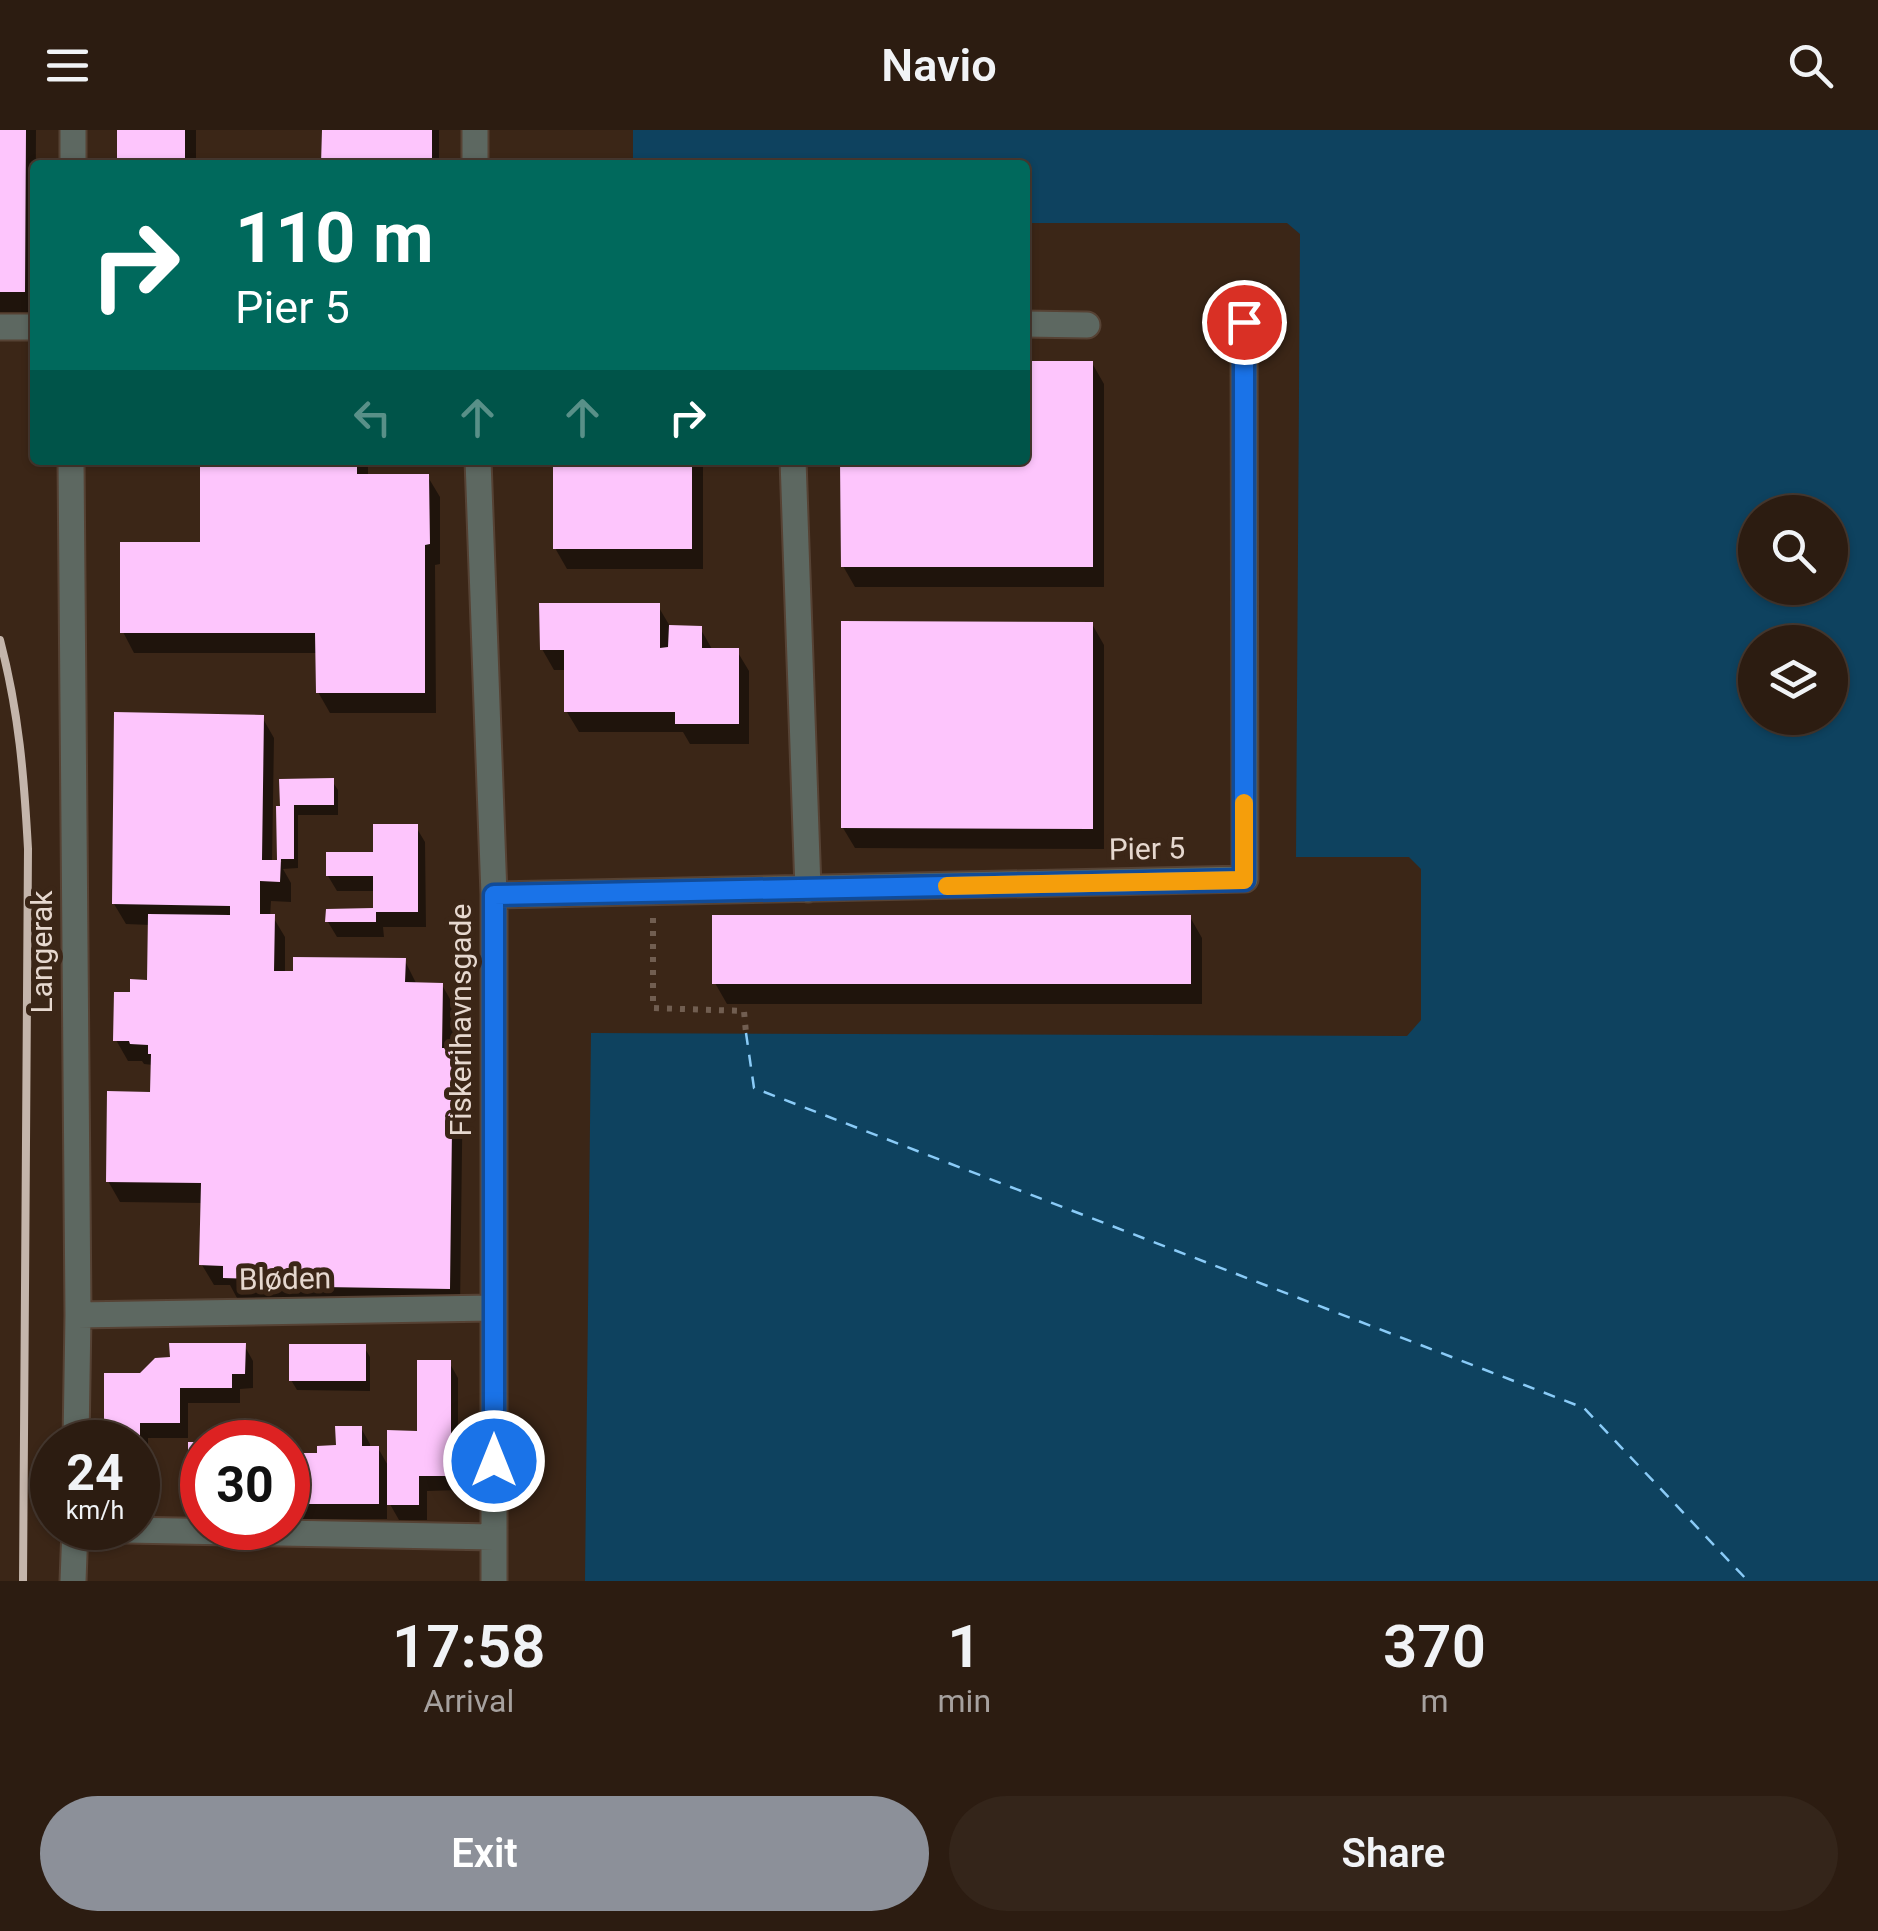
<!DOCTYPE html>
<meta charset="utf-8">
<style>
body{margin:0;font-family:Roboto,sans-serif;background:#34251a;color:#f1f3f6;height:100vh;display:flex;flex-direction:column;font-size:38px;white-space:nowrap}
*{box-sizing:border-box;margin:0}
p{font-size:32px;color:#a6a19f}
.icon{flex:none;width:55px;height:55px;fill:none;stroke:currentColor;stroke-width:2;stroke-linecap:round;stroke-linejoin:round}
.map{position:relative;height:1451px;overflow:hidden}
.panel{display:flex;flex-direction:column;background:#2c1c11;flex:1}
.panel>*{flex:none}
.top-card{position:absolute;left:30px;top:30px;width:1000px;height:305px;border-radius:10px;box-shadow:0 2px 8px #0004,0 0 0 2px #483a31;background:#00695c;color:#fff;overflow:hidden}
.fabs{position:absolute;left:1738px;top:365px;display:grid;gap:20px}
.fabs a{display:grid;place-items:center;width:110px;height:110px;border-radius:50%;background:#2c1c11;box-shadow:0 2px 8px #0004,0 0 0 2px #483a31;font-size:50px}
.speed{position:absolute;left:30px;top:1290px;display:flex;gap:20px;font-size:50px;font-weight:700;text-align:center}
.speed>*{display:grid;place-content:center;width:130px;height:130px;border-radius:50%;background:#2c1c11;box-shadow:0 2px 8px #0004,0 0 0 2px #483a31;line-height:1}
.speed small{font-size:25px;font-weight:400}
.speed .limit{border:15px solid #d22;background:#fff;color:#111}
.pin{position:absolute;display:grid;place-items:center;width:85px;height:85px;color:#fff;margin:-42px;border:5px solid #fff;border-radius:50%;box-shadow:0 2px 10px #0007}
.me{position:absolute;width:110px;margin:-55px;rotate:0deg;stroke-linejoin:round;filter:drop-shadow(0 0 8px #0008)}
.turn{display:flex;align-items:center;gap:35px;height:210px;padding:0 40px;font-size:45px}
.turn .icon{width:130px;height:130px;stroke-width:2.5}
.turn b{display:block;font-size:70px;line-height:85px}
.lanes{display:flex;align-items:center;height:95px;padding:0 40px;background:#0003;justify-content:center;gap:50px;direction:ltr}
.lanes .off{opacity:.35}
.eta{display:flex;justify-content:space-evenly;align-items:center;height:170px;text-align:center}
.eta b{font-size:60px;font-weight:600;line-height:70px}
.primary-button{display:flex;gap:20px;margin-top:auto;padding:20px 40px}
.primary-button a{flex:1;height:115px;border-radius:60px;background:#8c9099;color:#fff;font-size:40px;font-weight:600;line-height:115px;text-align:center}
.primary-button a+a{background:#34251a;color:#f1f3f6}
header{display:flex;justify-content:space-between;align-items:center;height:130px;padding:0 40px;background:#2c1c11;font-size:45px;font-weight:600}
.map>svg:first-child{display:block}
.water{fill:#0e425f;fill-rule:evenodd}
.shadow{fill:#0007}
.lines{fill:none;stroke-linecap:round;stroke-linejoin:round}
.ferry{stroke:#8acbf7;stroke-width:2.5;stroke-dasharray:12 10;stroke-linecap:butt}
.building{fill:#fdc5fc}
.minor-casing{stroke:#564234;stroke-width:29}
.path{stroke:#715e51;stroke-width:6;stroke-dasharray:5 8;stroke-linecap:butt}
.minor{stroke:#5d6861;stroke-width:25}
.rail{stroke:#c4b5ab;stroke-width:8}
.route-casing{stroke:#114b97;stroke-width:25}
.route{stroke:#1a73e8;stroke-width:18}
.slow{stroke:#f59e0b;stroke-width:18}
.labels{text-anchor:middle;stroke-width:10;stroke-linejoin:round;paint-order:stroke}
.street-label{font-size:30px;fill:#e6d8cf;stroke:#3b2617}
</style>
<header><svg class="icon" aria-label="menu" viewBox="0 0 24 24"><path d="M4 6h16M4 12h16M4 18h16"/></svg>Navio<svg class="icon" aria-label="search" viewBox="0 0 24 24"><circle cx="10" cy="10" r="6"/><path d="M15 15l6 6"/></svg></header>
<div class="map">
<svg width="1878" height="1451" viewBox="0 0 1878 1451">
<rect width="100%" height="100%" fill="#3b2617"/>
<path class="water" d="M 633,0 L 1878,0 L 1878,1451 L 585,1451 L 591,903 L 1407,906 L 1421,890 L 1421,739 L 1409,727 L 1296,727 L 1300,104 L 1287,93 L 1025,93 L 1025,35 L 633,35 ZM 1755,382 L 1830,382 L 1830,458 L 1755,458 ZM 1755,512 L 1830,512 L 1830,588 L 1755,588 Z"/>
<path class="shadow" d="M 0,0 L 36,0 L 35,182 L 0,182 Z
M 119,0 L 196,0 L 196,35 L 119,35 Z
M 324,0 L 439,0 L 439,35 L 325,35 Z
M 1092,233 L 1104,254 L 1104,457 L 855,457 L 843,436 L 843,330 L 1025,330 L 1025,234 Z
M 202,330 L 368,330 L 368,346 L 428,347 L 440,367 L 440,434 L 435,435 L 436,583 L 330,583 L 318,562 L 318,523 L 134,523 L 123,502 L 202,415 Z
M 555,330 L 703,330 L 703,439 L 567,439 L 555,418 Z
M 658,476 L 671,498 L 700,498 L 712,519 L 737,521 L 749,541 L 749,614 L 690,614 L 683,602 L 579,602 L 567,582 L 566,540 L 554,540 L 542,519 Z
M 1092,494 L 1104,515 L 1104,719 L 855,718 L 843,698 Z
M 262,587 L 274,608 L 272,732 L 282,732 L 279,729 L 279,678 L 332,651 L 338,660 L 338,685 L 298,685 L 298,738 L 283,739 L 291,753 L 291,772 L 271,771 L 270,787 L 273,787 L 285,807 L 285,844 L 405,831 L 417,855 L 442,855 L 454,876 L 453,923 L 463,941 L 460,1179 L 273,1176 L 269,1169 L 237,1168 L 230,1155 L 214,1155 L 202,1135 L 203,1073 L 120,1072 L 108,1051 L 152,964 L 153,935 L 144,934 L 142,931 L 128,931 L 116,910 L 132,864 L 149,852 L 150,795 L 126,794 L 114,774 Z
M 416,697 L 425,712 L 426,797 L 383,797 L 384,807 L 337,807 L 328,792 L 376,781 L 376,761 L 337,761 L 328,746 L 376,724 Z
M 1190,787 L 1202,808 L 1202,874 L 727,874 L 715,853 Z
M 244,1215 L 253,1231 L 253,1258 L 240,1259 L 240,1273 L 188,1273 L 188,1308 L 148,1308 L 148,1360 L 138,1360 L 138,1312 L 106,1312 L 106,1246 L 141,1246 Z
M 364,1217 L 370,1227 L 370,1261 L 297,1260 L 291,1250 Z
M 449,1232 L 458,1248 L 458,1360 L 427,1361 L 427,1390 L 399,1390 L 387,1369 L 387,1389 L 288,1389 L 288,1326 L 319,1326 L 338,1318 L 361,1298 L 370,1314 L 370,1318 L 378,1318 L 390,1339 L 419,1303 Z
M 190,1314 L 202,1314 L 202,1381 L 196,1381 L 190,1371 Z"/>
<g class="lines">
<path class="ferry" d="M 746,903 L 754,958 L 1584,1278 L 1748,1451"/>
</g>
<path class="building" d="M 0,0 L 26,0 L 25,162 L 0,162 Z
M 117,0 L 185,0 L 185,35 L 117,35 Z
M 322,0 L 432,0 L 432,34 L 321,34 Z
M 1025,231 L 1093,231 L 1093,437 L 841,437 L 840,330 L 1025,330 Z
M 200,330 L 357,330 L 357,344 L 429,344 L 430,414 L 425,415 L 425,563 L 316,563 L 315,503 L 120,503 L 120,412 L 200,412 Z
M 553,330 L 692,330 L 692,419 L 553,419 Z
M 539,473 L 660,473 L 660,518 L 668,517 L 669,495 L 702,496 L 702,518 L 739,518 L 739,594 L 675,594 L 675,582 L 564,582 L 564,520 L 540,520 Z
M 841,491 L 1093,492 L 1093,699 L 841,698 Z
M 114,582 L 264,585 L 262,730 L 277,730 L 276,676 L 280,676 L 279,649 L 334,648 L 334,675 L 294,675 L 294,729 L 281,729 L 280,752 L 260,751 L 260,784 L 275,784 L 274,841 L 293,841 L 293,827 L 406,828 L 405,852 L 443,853 L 442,918 L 453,918 L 450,1159 L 259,1156 L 259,1149 L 223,1148 L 223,1136 L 199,1135 L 201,1053 L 106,1052 L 107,961 L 150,962 L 151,924 L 148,924 L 148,915 L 130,914 L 129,911 L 113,911 L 114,862 L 130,862 L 130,849 L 147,850 L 148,784 L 230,785 L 230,776 L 112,774 Z
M 373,694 L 418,694 L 418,782 L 376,782 L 376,792 L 325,792 L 326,779 L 373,778 L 373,746 L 326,746 L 326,722 L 373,722 Z
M 712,785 L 1191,785 L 1191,854 L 712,854 Z
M 169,1213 L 246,1213 L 245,1244 L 232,1244 L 232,1258 L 180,1258 L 180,1293 L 140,1293 L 140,1312 L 104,1312 L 104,1243 L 140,1243 L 155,1228 L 170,1227 Z
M 289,1214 L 366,1214 L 366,1251 L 289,1251 Z
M 417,1230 L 451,1230 L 451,1346 L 419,1346 L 419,1375 L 387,1375 L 387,1300 L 417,1301 Z
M 335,1296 L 362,1296 L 362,1316 L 379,1316 L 379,1374 L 288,1374 L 288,1323 L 317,1323 L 317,1316 L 336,1315 Z
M 188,1312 L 202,1312 L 202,1372 L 188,1372 Z"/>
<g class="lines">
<g class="minor-casing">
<path id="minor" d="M 73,35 L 73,0
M 475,35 L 475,0
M 1025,194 L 1087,195
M 0,197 L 35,197
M 71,330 L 78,1185 L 76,1312
M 478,330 L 494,765 L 494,1451
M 793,330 L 808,759
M 494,765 L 1245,749 L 1244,193
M 78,1185 L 492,1178
M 75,1399 L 494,1407
M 73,1451 L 75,1398"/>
</g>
<path class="path" d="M 653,788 L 653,878 L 744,881 L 746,903"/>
<use href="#minor" class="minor"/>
<path class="rail" d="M 0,510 C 19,582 24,646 28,719 L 23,1451"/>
</g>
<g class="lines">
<g class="route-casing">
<path id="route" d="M 494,1331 L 494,765 L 1244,750 L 1244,192"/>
</g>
<use href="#route" class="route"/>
<path class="slow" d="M 947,756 L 1244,750 L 1244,673"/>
</g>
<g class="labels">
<g class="street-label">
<text transform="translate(1147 719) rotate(-1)" y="10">Pier 5</text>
<text transform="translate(42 822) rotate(-90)" y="10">Langerak</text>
<text transform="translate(461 890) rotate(-90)" y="10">Fiskerihavnsgade</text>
<text transform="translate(285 1149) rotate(-1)" y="10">Bløden</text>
</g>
</g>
</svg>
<div class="fabs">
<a><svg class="icon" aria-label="search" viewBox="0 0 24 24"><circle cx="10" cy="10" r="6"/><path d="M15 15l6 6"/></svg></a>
<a><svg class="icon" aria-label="layers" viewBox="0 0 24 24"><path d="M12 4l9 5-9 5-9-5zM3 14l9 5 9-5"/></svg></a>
</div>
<div class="speed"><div>24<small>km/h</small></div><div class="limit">30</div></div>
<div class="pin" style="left:1244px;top:192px;background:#d93025"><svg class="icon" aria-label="arrive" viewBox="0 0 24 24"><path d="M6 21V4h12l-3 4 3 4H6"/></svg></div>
<svg class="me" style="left:494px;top:1331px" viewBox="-20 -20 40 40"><circle r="17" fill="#1a73e8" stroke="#fff" stroke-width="3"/><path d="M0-11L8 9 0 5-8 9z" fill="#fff"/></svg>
<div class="top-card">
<div class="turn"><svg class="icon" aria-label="right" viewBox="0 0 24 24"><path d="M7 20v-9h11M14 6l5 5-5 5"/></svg><div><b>110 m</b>Pier 5</div></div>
<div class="lanes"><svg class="icon off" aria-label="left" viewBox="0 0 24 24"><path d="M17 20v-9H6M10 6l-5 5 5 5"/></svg><svg class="icon off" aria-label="ahead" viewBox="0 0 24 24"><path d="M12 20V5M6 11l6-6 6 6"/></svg><svg class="icon off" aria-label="ahead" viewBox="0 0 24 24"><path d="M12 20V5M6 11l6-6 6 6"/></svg><svg class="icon" aria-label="right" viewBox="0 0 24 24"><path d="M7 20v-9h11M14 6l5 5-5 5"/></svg></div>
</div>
</div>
<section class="panel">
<div class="eta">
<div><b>17:58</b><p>Arrival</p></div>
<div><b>1</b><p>min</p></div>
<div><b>370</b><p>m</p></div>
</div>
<div class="primary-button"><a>Exit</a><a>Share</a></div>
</section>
